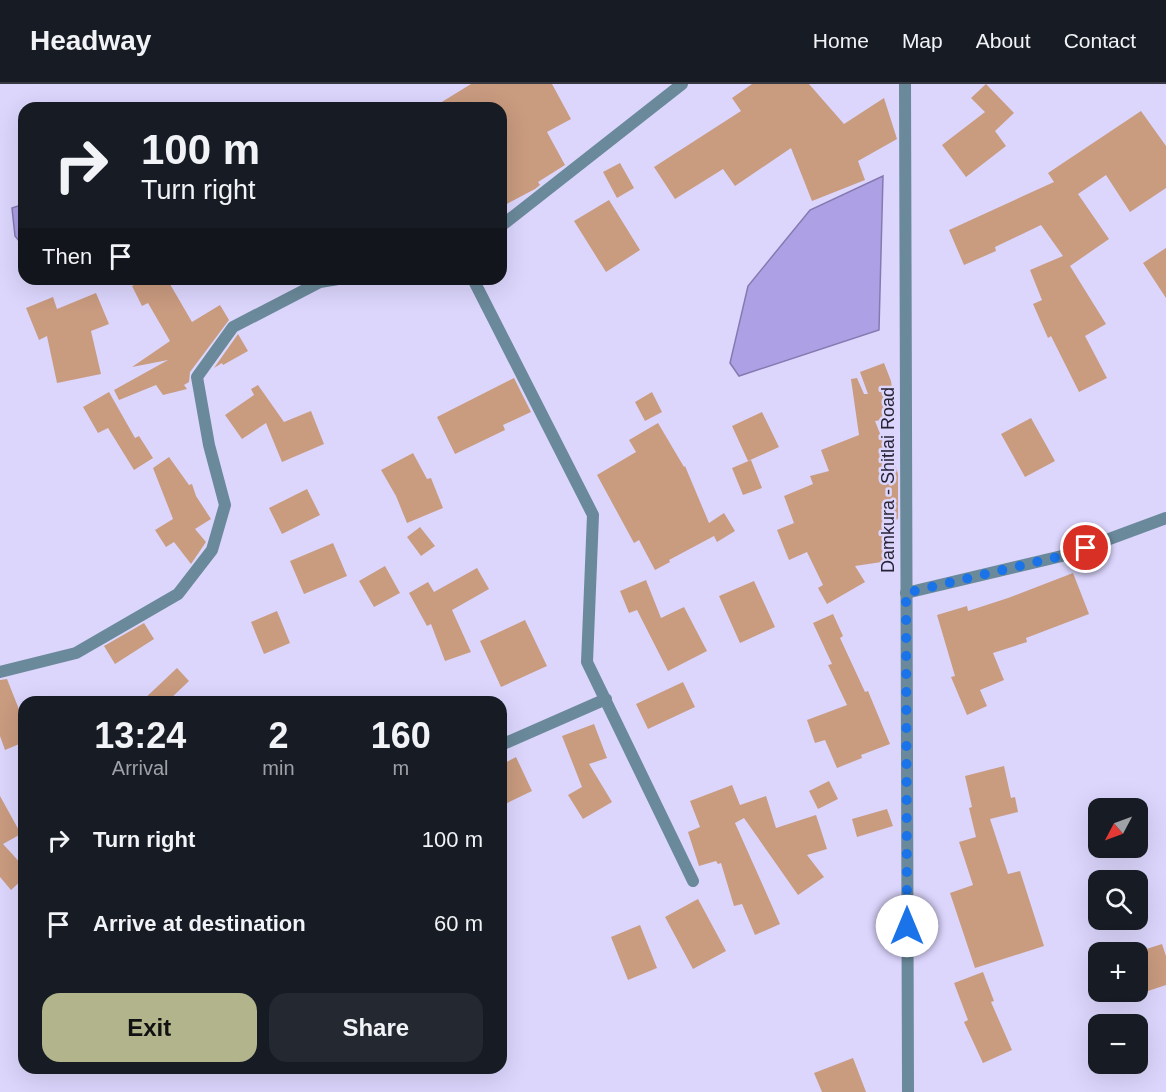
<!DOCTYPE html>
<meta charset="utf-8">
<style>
body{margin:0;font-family:Helvetica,sans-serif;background:#242831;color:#f1f3f6;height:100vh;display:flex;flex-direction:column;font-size:22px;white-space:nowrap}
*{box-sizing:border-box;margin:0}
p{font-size:20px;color:#9ea1a6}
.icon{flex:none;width:33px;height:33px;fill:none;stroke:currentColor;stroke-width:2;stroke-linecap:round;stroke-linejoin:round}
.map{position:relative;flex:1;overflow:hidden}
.sheet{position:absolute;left:18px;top:612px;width:489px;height:378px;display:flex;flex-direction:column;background:#171b24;border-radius:18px;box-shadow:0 6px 24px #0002}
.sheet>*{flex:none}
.banner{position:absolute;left:18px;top:18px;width:489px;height:183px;border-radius:18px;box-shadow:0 6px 24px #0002;background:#171b24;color:#f1f3f6;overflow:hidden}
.needle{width:39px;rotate:229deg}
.fabs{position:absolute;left:1088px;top:714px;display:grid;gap:12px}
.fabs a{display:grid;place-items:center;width:60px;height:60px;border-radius:12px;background:#171b24;box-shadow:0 6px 24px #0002;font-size:30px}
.pin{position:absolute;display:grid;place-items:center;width:51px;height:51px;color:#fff;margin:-26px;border:3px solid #fff;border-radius:50%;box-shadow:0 2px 6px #0007}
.me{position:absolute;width:66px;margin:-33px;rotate:0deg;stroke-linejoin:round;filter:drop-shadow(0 0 4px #0008)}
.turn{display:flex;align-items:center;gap:21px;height:126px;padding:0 24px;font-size:27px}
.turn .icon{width:78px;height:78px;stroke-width:2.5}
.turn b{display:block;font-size:42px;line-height:51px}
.then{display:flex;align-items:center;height:57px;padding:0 24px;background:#0003;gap:12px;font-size:22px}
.eta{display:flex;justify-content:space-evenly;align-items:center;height:102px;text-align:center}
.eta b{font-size:36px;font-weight:600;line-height:42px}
.action{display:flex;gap:12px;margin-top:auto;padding:12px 24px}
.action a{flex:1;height:69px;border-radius:18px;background:#b2b58c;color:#111;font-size:24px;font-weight:600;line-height:69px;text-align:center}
.action a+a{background:#242831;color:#f1f3f6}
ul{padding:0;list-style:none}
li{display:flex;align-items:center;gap:18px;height:84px;padding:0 24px}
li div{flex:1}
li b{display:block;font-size:22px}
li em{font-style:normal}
header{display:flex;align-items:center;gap:36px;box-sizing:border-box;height:84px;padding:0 30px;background:#171b24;border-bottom:2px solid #363941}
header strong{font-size:28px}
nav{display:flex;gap:33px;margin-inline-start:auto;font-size:21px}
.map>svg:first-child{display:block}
.water{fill:#ada0e5;stroke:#857ab0;stroke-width:1.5}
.building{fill:#c99b7f}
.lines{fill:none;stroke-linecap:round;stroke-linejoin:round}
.minor{stroke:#6a899a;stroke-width:12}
.tertiary{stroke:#6a899a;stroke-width:12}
.route{stroke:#1a73e8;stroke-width:10;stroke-dasharray:0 18}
.labels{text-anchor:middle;stroke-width:5;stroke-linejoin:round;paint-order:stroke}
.street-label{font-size:18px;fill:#272335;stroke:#dcd6fd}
</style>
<header>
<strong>Headway</strong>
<nav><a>Home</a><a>Map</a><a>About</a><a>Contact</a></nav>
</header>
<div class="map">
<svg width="1166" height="1008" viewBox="0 0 1166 1008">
<rect width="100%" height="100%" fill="#dcd6fd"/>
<path class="water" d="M 883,92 L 879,246 L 739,292 L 730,279 L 748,202 L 810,126 Z
M 24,120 L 24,163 L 15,152 L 12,124 Z"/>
<path class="building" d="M 471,0 L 552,0 L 571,35 L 547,48 L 565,81 L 538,98 L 540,101 L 535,105 L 501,123 L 501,24 L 432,24 Z
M 752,0 L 809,0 L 844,40 L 884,14 L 897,55 L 858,77 L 865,96 L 812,117 L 791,64 L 735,102 L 723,85 L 675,115 L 654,83 L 741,27 L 732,14 Z
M 986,0 L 1014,29 L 995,47 L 1006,62 L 966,93 L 942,61 L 985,28 L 971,14 Z
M 1141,27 L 1166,62 L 1166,104 L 1130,128 L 1106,91 L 1078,110 L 1109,155 L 1070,182 L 1106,240 L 1085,252 L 1107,294 L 1079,308 L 1051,252 L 1048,254 L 1033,220 L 1042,216 L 1030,186 L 1063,172 L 1041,141 L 995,163 L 996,167 L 964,181 L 949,146 L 1054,98 L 1048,89 Z
M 620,79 L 634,104 L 617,114 L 603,88 Z
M 609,116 L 640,166 L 606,188 L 574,137 Z
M 1166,164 L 1166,214 L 1143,179 Z
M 145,195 L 167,195 L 192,238 L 220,221 L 229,236 L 190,288 L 189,298 L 184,301 L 187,305 L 163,311 L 156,301 L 119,316 L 114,306 L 168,276 L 132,283 L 170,257 L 148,219 L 142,222 L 132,202 Z
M 96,209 L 109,240 L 91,247 L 101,290 L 57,299 L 47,252 L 39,256 L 26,224 L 53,213 L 57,225 Z
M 238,250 L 248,267 L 223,281 L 222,279 L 214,284 Z
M 884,279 L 891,297 L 896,334 L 875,337 L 889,372 L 892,371 L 898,390 L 898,435 L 889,437 L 895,476 L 855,482 L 865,498 L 827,520 L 818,504 L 823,501 L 807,468 L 789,476 L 777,446 L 794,439 L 784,412 L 813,400 L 810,392 L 829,387 L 821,366 L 859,351 L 851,295 L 857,294 L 864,310 L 868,310 L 860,288 Z
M 514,294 L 531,328 L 503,341 L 505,346 L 455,370 L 437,333 Z
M 258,301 L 284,338 L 311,327 L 324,360 L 282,378 L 266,339 L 242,355 L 225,331 L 254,311 L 251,305 Z
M 109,308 L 135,354 L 139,352 L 153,374 L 134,386 L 108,344 L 98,349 L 83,323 Z
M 652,308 L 662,328 L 645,337 L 635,318 Z
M 762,328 L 779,363 L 748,377 L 732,342 Z
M 1031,334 L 1055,377 L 1025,393 L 1001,350 Z
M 658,339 L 684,383 L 685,382 L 709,439 L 724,429 L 735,447 L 717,458 L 714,452 L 669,476 L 670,478 L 655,486 L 639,456 L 634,459 L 597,391 L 636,368 L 629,356 Z
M 413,369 L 427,395 L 431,394 L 443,424 L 407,439 L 396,412 L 381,386 Z
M 169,373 L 189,401 L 192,400 L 196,412 L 211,435 L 195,445 L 206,458 L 191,480 L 174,458 L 166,463 L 155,446 L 173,435 L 153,384 Z
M 751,376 L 762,404 L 743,411 L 732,384 Z
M 307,405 L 320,431 L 282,450 L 269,424 Z
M 420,443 L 435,462 L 421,472 L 407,453 Z
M 333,459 L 347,492 L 304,510 L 290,477 Z
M 385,482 L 400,509 L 374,523 L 359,497 Z
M 477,484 L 489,505 L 452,526 L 471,568 L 445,577 L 431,540 L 427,542 L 409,509 L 428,498 L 434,508 Z
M 1073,489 L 1089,530 L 1026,554 L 1027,558 L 993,569 L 1004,596 L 980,606 L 987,622 L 967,631 L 951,593 L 955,592 L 937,531 L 967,522 L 968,527 L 1008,514 Z
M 646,496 L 661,534 L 684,523 L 707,567 L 668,587 L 637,526 L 629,529 L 620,507 Z
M 754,497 L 775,543 L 740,559 L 719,512 Z
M 277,527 L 290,559 L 264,570 L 251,538 Z
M 833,530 L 843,552 L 840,554 L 865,608 L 868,607 L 890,660 L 861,671 L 862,674 L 837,684 L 825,656 L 815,659 L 807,636 L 847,621 L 828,581 L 832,580 L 813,539 Z
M 525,536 L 547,582 L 501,603 L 480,557 Z
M 144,539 L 154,555 L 115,580 L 104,562 Z
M 177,584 L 189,597 L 167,618 L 141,618 Z
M 7,595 L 24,638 L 24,658 L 5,666 L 0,652 L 0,596 Z
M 683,598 L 695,623 L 648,645 L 636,620 Z
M 594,640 L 607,674 L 589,680 L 612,718 L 583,735 L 568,711 L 582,703 L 562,652 Z
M 516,673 L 532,707 L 501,722 L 501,681 Z
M 1004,682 L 1011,714 L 1015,713 L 1018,728 L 990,735 L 1008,790 L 1020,787 L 1044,862 L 975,884 L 950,809 L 973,801 L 959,758 L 976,753 L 969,724 L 972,723 L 965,692 Z
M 829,697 L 838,715 L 818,725 L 809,707 Z
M 732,701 L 740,721 L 766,712 L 776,744 L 816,731 L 827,765 L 807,771 L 824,793 L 798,811 L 744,734 L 735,739 L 780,840 L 755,851 L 742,820 L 734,822 L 721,779 L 718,780 L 716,777 L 699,782 L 688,748 L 700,743 L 690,717 Z
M 0,712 L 21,750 L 3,760 L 24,783 L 24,794 L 11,806 L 0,793 Z
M 887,725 L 893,742 L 857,753 L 852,735 Z
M 698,815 L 726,867 L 693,885 L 665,833 Z
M 640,841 L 657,884 L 628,896 L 611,853 Z
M 1162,860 L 1166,872 L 1166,901 L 1142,909 L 1137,893 L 1137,868 Z
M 983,888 L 994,917 L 991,918 L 1012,966 L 983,979 L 964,938 L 968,936 L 954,899 Z
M 853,974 L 866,1008 L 822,1008 L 814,989 Z"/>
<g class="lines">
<path class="minor" d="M 501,142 L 682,0
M 473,195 L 593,431 L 587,578 L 693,797
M 906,509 L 1066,471 L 1166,434
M 0,588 L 76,569 L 178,510 L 212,466 L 225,421 L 209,361 L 197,293 L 233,243 L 320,198 L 338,195
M 501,661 L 606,615"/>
<path class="tertiary" d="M 905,0 L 908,1008"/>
</g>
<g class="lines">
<path class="route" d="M 907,842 L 906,509 L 1066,471 L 1086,464"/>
</g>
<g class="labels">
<g class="street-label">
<text transform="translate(888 396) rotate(-90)" y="6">Damkura - Shitlai Road</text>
</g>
</g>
</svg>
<div class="fabs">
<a><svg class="needle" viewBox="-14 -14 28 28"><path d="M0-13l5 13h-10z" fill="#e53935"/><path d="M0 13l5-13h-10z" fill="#9ea1a6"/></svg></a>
<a><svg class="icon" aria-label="search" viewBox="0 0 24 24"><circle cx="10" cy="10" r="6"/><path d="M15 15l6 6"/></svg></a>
<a>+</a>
<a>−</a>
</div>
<div class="pin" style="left:1086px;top:464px;background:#d93025"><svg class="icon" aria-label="arrive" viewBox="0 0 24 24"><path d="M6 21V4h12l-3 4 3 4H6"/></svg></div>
<svg class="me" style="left:907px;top:842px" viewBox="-20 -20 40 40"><circle r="19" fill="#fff"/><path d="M0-13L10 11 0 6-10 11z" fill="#1a73e8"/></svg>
<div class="banner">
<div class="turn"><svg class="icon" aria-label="right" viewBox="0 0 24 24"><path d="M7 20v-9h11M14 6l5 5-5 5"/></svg><div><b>100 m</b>Turn right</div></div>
<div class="then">Then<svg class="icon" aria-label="arrive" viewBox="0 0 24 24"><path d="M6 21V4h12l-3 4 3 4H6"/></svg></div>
</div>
<section class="sheet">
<div class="eta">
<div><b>13:24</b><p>Arrival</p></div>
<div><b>2</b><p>min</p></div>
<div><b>160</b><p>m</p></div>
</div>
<ul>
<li><svg class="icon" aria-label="right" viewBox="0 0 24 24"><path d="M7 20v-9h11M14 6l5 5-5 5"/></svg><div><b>Turn right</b></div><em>100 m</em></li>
<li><svg class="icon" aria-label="arrive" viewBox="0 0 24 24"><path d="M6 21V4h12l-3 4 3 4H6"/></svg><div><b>Arrive at destination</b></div><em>60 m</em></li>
</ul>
<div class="action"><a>Exit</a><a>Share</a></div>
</section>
</div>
